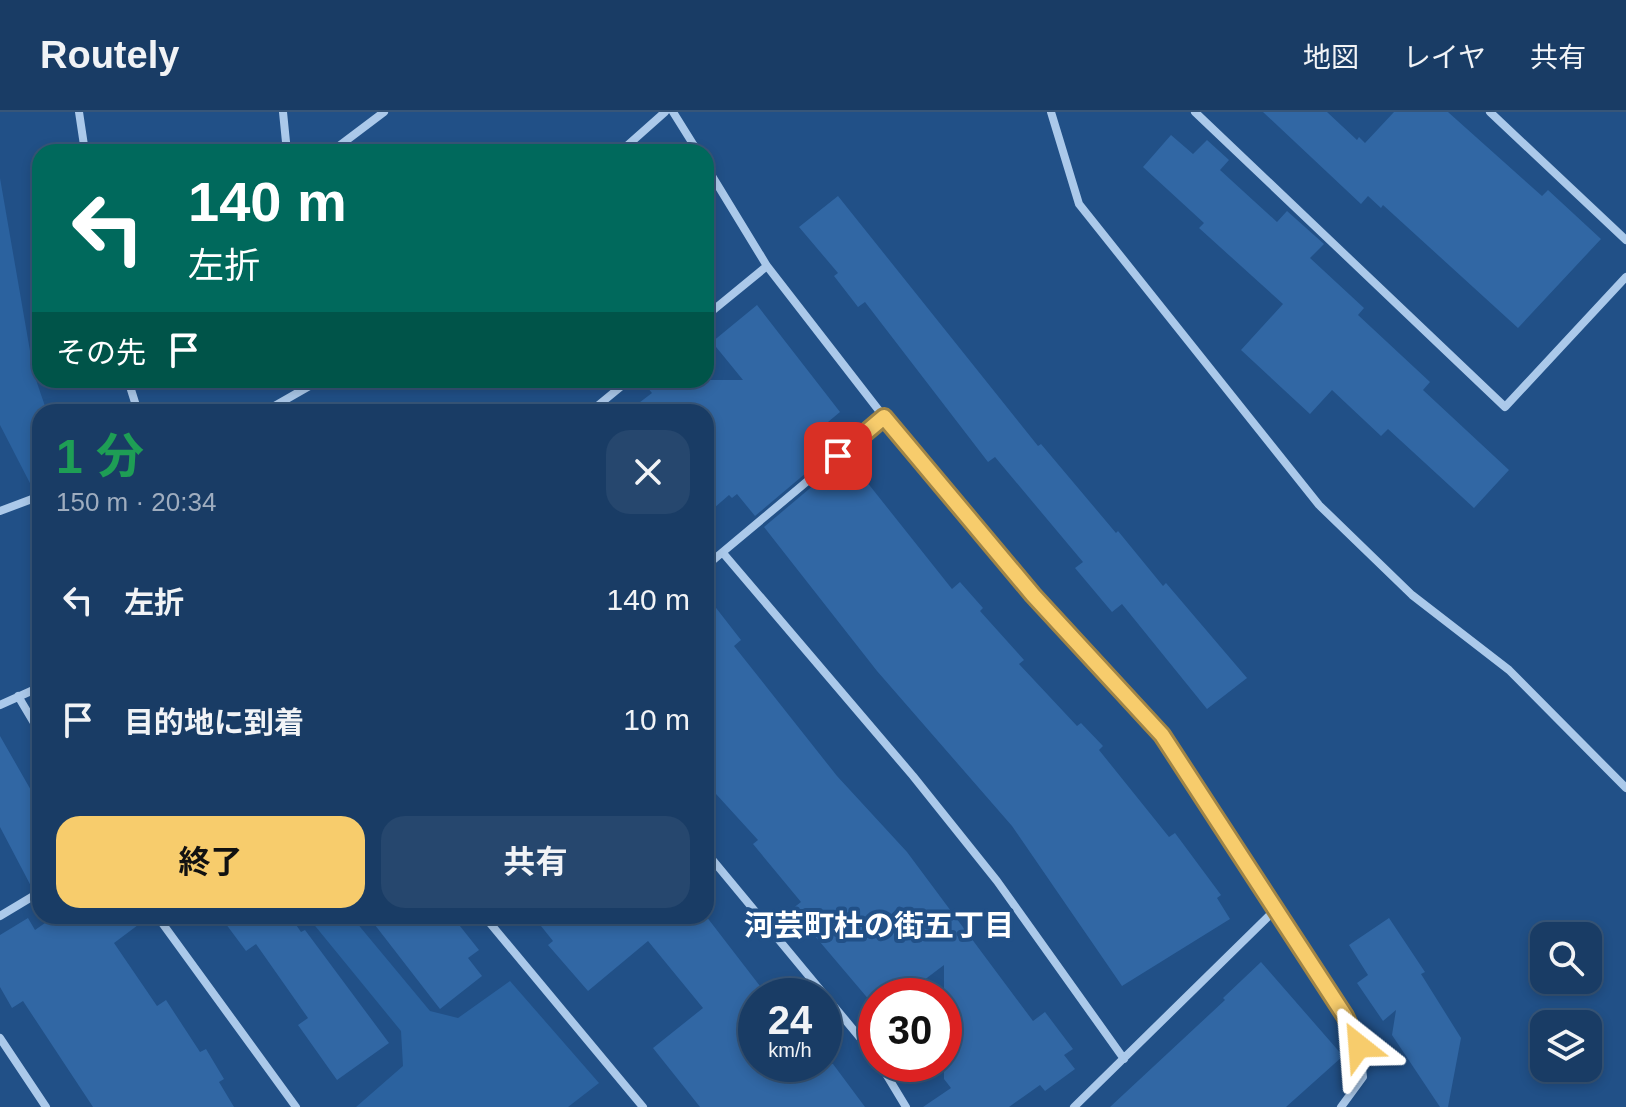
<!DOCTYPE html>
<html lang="ja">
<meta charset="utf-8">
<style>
body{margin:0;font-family:Helvetica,"Noto Sans JP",sans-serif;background:#26476e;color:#f1f3f6;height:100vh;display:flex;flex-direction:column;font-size:30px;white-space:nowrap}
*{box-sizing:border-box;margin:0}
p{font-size:26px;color:#9fadbf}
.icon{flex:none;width:44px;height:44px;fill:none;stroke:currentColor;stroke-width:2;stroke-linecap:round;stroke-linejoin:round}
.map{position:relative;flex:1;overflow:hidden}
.sheet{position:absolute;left:32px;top:292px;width:682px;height:520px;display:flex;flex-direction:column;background:#193c65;border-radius:24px;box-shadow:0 4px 12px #0003,0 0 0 2px #375679}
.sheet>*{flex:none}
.banner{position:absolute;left:32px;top:32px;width:682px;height:244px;border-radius:24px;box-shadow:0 4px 12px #0003,0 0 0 2px #375679;background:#00695c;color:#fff;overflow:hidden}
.buttons{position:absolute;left:1530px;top:810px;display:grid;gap:16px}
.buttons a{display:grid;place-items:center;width:72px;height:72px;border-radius:16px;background:#193c65;box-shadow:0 4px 12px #0003,0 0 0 2px #375679;font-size:40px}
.speed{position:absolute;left:738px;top:866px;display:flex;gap:16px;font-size:40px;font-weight:700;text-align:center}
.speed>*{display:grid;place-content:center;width:104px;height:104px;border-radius:50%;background:#193c65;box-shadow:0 4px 12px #0003,0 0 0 2px #375679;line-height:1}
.speed small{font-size:20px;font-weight:400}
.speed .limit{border:12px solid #d22;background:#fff;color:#111}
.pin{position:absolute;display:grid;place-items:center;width:68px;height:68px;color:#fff;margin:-34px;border-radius:16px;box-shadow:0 4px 12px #0006}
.me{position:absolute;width:88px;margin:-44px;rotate:332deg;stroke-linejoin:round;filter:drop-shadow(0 0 6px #0008)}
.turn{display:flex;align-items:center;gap:28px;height:168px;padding:0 24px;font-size:36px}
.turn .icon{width:104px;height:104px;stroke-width:2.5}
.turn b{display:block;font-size:56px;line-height:68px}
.then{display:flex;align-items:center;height:76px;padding:0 24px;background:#0003;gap:16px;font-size:30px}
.round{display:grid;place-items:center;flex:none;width:84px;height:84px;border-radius:24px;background:#26476e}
.overview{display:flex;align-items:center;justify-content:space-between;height:136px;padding:0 24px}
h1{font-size:48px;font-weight:700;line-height:60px;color:#1e9e55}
.cta{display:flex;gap:16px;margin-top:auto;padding:16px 24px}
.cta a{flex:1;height:92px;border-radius:24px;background:#f7cc6c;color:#111;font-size:32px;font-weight:700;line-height:92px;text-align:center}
.cta a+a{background:#26476e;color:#f1f3f6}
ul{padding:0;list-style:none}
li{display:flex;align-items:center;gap:24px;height:120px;padding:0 24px}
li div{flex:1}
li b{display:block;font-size:30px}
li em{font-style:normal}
header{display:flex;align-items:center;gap:48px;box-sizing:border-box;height:112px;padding:0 40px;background:#193c65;border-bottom:2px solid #375679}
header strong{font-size:38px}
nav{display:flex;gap:44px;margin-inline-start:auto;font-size:28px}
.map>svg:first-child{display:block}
.green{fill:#2b629f}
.building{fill:#3167a4}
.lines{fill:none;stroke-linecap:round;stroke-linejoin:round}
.street{stroke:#abc9ea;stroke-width:8}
.route-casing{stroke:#a18546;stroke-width:20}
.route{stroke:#f7cc6c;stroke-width:14}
.labels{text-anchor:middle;stroke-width:8;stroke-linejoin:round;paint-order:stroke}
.neighbourhood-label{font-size:30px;font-weight:bold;fill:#fff;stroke:#215087}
</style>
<header>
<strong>Routely</strong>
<nav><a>地図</a><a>レイヤ</a><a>共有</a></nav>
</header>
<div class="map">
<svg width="1626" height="995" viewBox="0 0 1626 995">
<rect width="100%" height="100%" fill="#215087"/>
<path class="green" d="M 0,66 L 34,262 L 47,300 L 40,300 L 40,374 L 33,377 L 0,313 Z
M 307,804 L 351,804 L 430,899 L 458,906 L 510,869 L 599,971 L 568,995 L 356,995 L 403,954 L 401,919 Z"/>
<path class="building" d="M 1263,0 L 1327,0 L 1357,28 L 1359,25 L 1365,31 L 1394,0 L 1448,0 L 1542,84 L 1548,78 L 1601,127 L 1518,216 L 1383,93 L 1381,96 L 1368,84 L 1361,92 Z
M 1171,23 L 1193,42 L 1207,28 L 1229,48 L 1220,58 L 1277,110 L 1287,99 L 1324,132 L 1310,146 L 1364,196 L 1358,203 L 1430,270 L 1423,278 L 1509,358 L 1474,396 L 1388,317 L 1381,324 L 1332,278 L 1310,302 L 1241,238 L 1283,192 L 1199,116 L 1204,111 L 1143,55 Z
M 838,84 L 1038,334 L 1041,332 L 1116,421 L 1118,419 L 1163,474 L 1166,471 L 1247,566 L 1207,597 L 1122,492 L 1112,500 L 1075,456 L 1083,450 L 995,345 L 988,350 L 865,190 L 858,195 L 834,164 L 838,161 L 799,115 Z
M 757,193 L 840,300 L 822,315 L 838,334 L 755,404 L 737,382 L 732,386 L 729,383 L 706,403 L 706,300 L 627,300 L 652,281 L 641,268 L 743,268 L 712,230 Z
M 847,345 L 952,477 L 960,470 L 983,496 L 980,499 L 1024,548 L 1019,552 L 1077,614 L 1081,611 L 1103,634 L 1099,638 L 1169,725 L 1175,721 L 1221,783 L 1217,786 L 1230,807 L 1122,874 L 1012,714 L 877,559 L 764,415 Z
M 706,483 L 741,528 L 734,534 L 837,664 L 907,740 L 1033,909 L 1045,900 L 1073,937 L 1064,943 L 1075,957 L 1045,979 L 1040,973 L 1009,995 L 923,995 L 951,976 L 944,967 L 944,853 L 903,884 L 876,881 L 876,896 L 792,797 L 801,790 L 753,732 L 758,728 L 706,671 Z
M 0,624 L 40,694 L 40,773 L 32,776 L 0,715 Z
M 55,804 L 150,804 L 114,831 L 157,894 L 166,888 L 200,940 L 206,937 L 224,967 L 219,970 L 234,995 L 93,995 L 23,889 L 12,896 L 0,875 L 0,823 L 28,806 L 35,818 Z
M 220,804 L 295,804 L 292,807 L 301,820 L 305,818 L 389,931 L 337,968 L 298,913 L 308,906 L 256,832 L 246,839 Z
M 368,804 L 452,804 L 479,838 L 468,846 L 482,864 L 440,897 Z
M 533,804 L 706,804 L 763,878 L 756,883 L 756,952 L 833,952 L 865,995 L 700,995 L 653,936 L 703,896 L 648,829 L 588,879 L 548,833 L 553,829 Z
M 1389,806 L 1425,860 L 1421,862 L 1461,926 L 1448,995 L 1440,995 L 1392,923 L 1396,898 L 1383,909 L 1357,871 L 1368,863 L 1349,833 Z
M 1261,850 L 1343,944 L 1286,995 L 1110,995 L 1225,888 L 1223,886 Z"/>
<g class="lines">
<path class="street" d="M 79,0 L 85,40
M 283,0 L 287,40
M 673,0 L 698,40
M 1051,0 L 1079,92 L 1319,393 L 1412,483 L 1509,558 L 1626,676
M 1195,0 L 1505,295 L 1626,165
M 1490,0 L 1626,128
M 331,40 L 384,0
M 620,40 L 665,0
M 706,54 L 767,154
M 706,204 L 767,154 L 884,305 L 706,454
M 128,268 L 138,300
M 264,300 L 320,268
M 590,300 L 629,268
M 884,305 L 1033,483 L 1162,623 L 1276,797 L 1074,995
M 0,399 L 40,384
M 723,441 L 913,664 L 997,769 L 1124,947
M 18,584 L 40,621
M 0,593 L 40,575
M 706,740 L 876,945
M 1276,797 L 1345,904 L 1359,934 L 1363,965 L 1341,995
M 0,804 L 40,780
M 157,804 L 296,995
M 484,804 L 643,995
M 0,926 L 46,995
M 880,952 L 906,995"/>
</g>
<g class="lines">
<g class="route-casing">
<path id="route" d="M 838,344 L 884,305 L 1033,483 L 1162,623 L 1345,904 L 1359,934"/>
</g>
<use href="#route" class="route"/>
</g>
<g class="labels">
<g class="neighbourhood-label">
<text x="879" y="824">河芸町杜の街五丁目</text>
</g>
</g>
</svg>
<div class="buttons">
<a><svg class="icon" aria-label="search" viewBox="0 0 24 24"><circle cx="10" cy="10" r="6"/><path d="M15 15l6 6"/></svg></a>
<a><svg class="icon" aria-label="layers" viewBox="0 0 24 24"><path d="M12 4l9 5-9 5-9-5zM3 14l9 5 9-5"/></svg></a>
</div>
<div class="speed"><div>24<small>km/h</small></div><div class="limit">30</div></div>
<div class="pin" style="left:838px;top:344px;background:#d93025"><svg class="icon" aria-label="arrive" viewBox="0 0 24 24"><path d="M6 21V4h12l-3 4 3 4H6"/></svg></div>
<svg class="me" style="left:1359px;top:934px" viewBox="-20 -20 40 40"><path d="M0-17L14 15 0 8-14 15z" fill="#f7cc6c" stroke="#fff" stroke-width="4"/></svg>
<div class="banner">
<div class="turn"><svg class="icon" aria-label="left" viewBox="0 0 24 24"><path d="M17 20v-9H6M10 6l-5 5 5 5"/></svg><div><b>140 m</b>左折</div></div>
<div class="then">その先<svg class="icon" aria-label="arrive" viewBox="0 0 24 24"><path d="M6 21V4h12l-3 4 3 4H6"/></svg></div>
</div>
<section class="sheet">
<div class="overview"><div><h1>1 分</h1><p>150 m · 20:34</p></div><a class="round"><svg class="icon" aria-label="close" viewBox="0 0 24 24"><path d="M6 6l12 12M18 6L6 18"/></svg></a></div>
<ul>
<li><svg class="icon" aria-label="left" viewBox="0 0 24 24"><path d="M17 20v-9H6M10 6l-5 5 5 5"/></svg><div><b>左折</b></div><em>140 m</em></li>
<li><svg class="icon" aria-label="arrive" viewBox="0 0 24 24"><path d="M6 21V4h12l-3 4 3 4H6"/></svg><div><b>目的地に到着</b></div><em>10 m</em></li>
</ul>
<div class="cta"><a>終了</a><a>共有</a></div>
</section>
</div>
